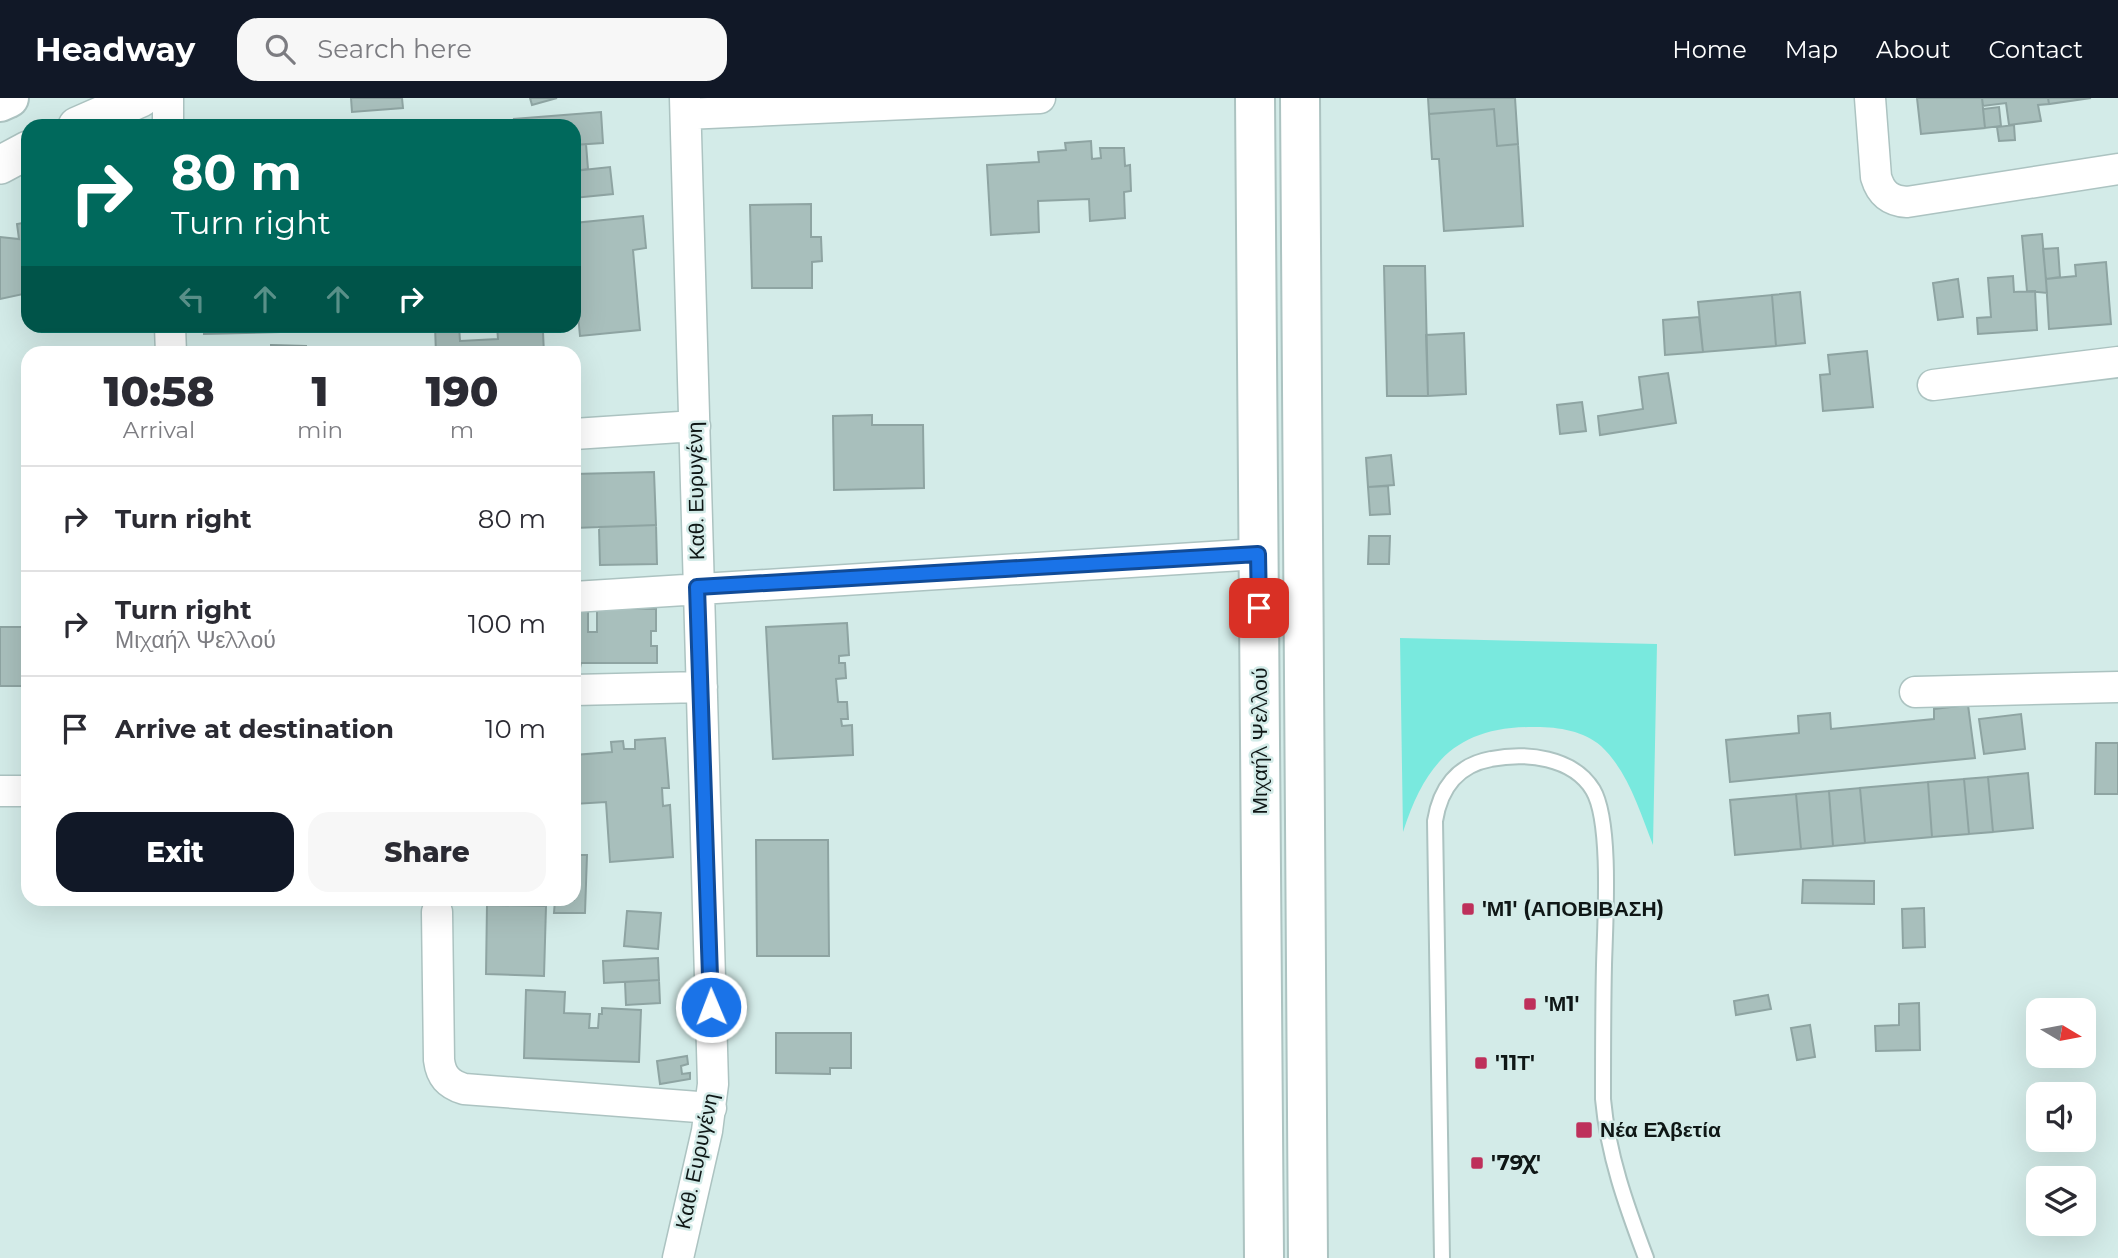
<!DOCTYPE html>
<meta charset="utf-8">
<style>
body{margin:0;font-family:Montserrat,sans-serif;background:#f7f7f7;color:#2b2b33;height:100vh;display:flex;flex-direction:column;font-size:26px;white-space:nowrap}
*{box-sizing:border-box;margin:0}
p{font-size:23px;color:#7c7c81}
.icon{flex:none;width:38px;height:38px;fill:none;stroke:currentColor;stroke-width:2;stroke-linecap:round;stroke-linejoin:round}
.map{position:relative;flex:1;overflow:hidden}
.sheet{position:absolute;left:21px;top:248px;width:560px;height:560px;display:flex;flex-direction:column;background:#fff;border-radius:21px;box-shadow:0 7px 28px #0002}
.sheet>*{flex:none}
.hud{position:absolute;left:21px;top:21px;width:560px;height:214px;border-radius:21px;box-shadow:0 7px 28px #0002;background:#00695c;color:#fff;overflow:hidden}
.needle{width:46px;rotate:100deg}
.buttons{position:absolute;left:2026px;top:900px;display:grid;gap:14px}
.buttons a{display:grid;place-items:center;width:70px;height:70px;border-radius:14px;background:#fff;box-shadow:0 7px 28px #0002;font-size:35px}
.pin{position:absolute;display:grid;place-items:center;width:60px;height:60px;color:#fff;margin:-30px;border-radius:14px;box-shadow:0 4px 10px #0006}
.me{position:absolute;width:77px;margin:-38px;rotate:359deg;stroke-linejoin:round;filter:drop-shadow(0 0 5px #0008)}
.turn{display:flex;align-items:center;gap:24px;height:147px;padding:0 35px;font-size:32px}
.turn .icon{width:91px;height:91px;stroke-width:2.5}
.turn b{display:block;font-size:49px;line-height:60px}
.lanes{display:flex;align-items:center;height:66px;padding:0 35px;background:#0003;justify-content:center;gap:35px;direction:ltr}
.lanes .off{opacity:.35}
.eta{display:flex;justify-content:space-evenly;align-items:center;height:119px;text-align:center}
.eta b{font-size:42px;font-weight:800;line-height:49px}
.button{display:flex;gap:14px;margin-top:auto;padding:14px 35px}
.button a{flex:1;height:80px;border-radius:21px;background:#111827;color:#fff;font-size:28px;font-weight:800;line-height:80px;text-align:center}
.button a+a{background:#f7f7f7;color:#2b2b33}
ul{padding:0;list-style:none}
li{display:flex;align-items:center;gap:21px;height:105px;padding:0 35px;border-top:2px solid #e1e1e2}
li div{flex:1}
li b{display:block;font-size:26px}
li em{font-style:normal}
header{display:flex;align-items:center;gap:42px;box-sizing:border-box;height:98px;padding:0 35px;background:#111827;color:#fff}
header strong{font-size:33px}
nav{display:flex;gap:38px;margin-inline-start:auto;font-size:24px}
.search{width:490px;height:63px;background:#f7f7f7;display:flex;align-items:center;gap:18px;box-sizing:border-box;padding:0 24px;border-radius:21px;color:#7c7c81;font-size:26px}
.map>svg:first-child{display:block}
.green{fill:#79e9de}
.building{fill:#a8bfbc;stroke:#8ea4a2;stroke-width:2}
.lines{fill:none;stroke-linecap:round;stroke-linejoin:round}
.service-casing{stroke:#acc3c1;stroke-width:18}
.minor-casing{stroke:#acc3c1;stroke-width:33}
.tertiary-casing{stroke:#acc3c1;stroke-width:40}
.secondary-casing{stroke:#acc3c1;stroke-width:42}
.trunk-casing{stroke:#acc3c1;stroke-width:42}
.service{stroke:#fff;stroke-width:14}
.minor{stroke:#fff;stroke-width:30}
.tertiary{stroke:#fff;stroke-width:37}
.secondary{stroke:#fff;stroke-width:38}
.trunk{stroke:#fff;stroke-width:38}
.route-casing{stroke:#114b97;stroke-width:18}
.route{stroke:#1a73e8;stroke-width:12}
.poi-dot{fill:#be305b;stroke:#d3ebe8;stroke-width:2.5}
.labels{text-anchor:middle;stroke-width:5;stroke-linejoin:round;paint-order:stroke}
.street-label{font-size:21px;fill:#0f1716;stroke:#d3ebe8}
.poi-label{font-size:21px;font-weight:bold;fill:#0f1716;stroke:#d3ebe8;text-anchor:start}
</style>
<header>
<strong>Headway</strong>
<div class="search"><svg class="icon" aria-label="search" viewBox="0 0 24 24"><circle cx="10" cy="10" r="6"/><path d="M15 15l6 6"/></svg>Search here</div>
<nav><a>Home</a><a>Map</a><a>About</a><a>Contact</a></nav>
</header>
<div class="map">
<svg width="2118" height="1160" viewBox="0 0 2118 1160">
<rect width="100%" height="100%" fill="#d3ebe8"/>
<path class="green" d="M 1400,540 L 1657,546 L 1653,747 C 1640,714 1628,673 1601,648 C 1584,633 1559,629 1536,629 C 1459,628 1426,662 1403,734 Z"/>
<path class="building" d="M 351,0 L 402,0 L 403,10 L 352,14 Z
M 530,0 L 557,0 L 532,7 Z
M 1428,0 L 1515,0 L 1518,46 L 1497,48 L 1494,11 L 1429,16 Z
M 1917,0 L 1982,0 L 1985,30 L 1921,36 Z
M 1982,0 L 2048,0 L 2049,6 L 2038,7 L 2041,23 L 2009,27 L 2006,5 L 1983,8 Z
M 2048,0 L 2091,0 L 2049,6 Z
M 1999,9 L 2001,28 L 1985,30 L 1983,11 Z
M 1494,11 L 1497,48 L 1518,46 L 1523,128 L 1444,133 L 1439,61 L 1432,61 L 1429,16 Z
M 601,14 L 603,45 L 574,47 L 574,28 L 515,28 L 514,21 Z
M 2014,27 L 2015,42 L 1999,43 L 1997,29 Z
M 1091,43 L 1092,61 L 1101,60 L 1100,50 L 1124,50 L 1125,68 L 1130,67 L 1131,93 L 1124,94 L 1125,120 L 1090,123 L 1089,101 L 1038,103 L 1039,134 L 991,137 L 987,67 L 1039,64 L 1038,54 L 1066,52 L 1065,45 Z
M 586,46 L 588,71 L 574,73 L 574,47 Z
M 610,69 L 613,96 L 574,100 L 574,73 Z
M 811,106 L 811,139 L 821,139 L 822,163 L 812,164 L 812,190 L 752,190 L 750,107 Z
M 643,118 L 646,150 L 633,152 L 640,232 L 580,238 L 574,174 L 574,125 Z
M 28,124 L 28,195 L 0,201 L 0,139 L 19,141 L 17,126 Z
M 2042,136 L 2047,195 L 2027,193 L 2022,138 Z
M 2058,150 L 2060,179 L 2046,181 L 2043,151 Z
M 2106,164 L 2111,226 L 2049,231 L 2046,181 L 2076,178 L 2075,167 Z
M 1384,168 L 1425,168 L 1428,298 L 1387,298 Z
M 2013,178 L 2014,194 L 2035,193 L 2037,232 L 1978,236 L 1977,220 L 1991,219 L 1988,180 Z
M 1958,181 L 1963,219 L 1938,222 L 1933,185 Z
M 1800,194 L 1805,245 L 1776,248 L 1772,197 Z
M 1772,197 L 1776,248 L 1703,254 L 1698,204 Z
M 1699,219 L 1703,254 L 1665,257 L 1663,222 Z
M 204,228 L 279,228 L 280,234 L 204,236 Z
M 435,228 L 459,228 L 460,243 L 498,241 L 497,228 L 532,228 L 533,234 L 543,234 L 544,256 L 436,256 Z
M 1464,235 L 1466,296 L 1428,298 L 1426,237 Z
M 271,247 L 306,248 L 306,256 L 271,256 Z
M 1867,253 L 1873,309 L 1823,313 L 1820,277 L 1830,276 L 1828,257 Z
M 1668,275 L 1676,325 L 1600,337 L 1598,318 L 1643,311 L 1639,279 Z
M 1582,304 L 1586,333 L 1560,336 L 1557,307 Z
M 872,317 L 872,327 L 923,327 L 924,390 L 834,392 L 833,318 Z
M 1391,357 L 1394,387 L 1368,389 L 1366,360 Z
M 654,374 L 656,427 L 574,430 L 574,376 Z
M 1388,388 L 1390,416 L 1370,417 L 1368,389 Z
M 656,427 L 657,466 L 600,467 L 599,429 Z
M 1369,438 L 1390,438 L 1389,466 L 1368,466 Z
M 597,510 L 656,511 L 656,533 L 651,533 L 651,548 L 657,548 L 657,565 L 581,565 L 580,570 L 574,570 L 574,511 L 588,511 L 588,534 L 597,534 Z
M 847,525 L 849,557 L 839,558 L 839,565 L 845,565 L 846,580 L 836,581 L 838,604 L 847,604 L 848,621 L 841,621 L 842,628 L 852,627 L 853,657 L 773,661 L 766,529 Z
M 0,529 L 25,529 L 24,588 L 0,588 Z
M 1968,607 L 1975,660 L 1730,684 L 1726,642 L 1799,635 L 1798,618 L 1830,615 L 1831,631 L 1934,621 L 1934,611 Z
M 2021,616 L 2025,651 L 1984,656 L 1979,621 Z
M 665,640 L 669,690 L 662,690 L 663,708 L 670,707 L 673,759 L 610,764 L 606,704 L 574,706 L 574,657 L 612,654 L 611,644 L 623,643 L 624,651 L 635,651 L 635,642 Z
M 2096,645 L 2118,645 L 2118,696 L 2095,696 Z
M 2028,675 L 2033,730 L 1993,734 L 1988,679 Z
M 1988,679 L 1993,734 L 1969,736 L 1964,681 Z
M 1964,681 L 1969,736 L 1932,739 L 1928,684 Z
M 1928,684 L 1932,739 L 1865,745 L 1860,690 Z
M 1860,690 L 1865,745 L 1833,748 L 1829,693 Z
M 1829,693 L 1833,748 L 1801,751 L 1796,696 Z
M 1796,696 L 1801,751 L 1735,757 L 1730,702 Z
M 756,742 L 828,742 L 829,858 L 757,858 Z
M 574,757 L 587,757 L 585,815 L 554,815 L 555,802 L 574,802 Z
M 1803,782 L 1874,783 L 1874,806 L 1802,805 Z
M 487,802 L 546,802 L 546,808 L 487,807 Z
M 487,807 L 546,808 L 544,878 L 486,876 Z
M 1924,810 L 1925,849 L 1903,850 L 1902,811 Z
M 627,813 L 661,815 L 658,851 L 624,848 Z
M 658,860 L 659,882 L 604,885 L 603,863 Z
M 659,882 L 660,905 L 626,907 L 625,884 Z
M 526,892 L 565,894 L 564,915 L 590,916 L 589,930 L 598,930 L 599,916 L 602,916 L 602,910 L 641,912 L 639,964 L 524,960 Z
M 1768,897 L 1771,911 L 1736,917 L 1734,903 Z
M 1919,905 L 1920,952 L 1876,953 L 1875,928 L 1899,927 L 1899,906 Z
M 1810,927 L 1815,959 L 1797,962 L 1791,930 Z
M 776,935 L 851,935 L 851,970 L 830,970 L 830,976 L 776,975 Z
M 687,958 L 688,966 L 681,968 L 682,976 L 690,975 L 690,981 L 660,986 L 657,963 Z"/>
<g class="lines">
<g class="service-casing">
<path id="service" d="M 1442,1160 L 1435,723 C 1440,691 1457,667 1491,661 C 1526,654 1573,659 1593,692 C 1612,724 1605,827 1604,867 C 1603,912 1603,956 1603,1001 C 1608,1057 1626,1107 1646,1160"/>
</g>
<g class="minor-casing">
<path id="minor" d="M 168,0 L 168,28
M 1870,0 L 1876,79 C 1881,96 1890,103 1907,104 L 2118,71
M 686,16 L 1040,0
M 170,228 L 171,256
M 1933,287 L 2118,264
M 574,336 L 695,328
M 574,499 L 1258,456
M 574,592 L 702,589
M 1915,594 L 2118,589
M 0,693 L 28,693
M 437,814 L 439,962 C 441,978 448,986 464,991 L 711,1010
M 678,1160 L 707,1033 L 713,986 L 685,0"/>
</g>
<g class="tertiary-casing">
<path id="tertiary" d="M 77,28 L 141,0
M 0,67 L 28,52"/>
</g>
<g class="secondary-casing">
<path id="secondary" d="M 1255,0 L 1264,1160
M 1300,0 L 1308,1160"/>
</g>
<g class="trunk-casing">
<path id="trunk" d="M 0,4 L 9,0"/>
</g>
<use href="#service" class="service"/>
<use href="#minor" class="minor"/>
<use href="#tertiary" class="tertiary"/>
<use href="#secondary" class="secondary"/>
<use href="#trunk" class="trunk"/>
</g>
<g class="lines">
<g class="route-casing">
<path id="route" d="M 711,909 L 697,489 L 1258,456 L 1259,510"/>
</g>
<use href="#route" class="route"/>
</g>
<g class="poi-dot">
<rect x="1461" y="804" width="14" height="14" rx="3.5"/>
<rect x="1523" y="899" width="14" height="14" rx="3.5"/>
<rect x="1474" y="958" width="14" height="14" rx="3.5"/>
<rect x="1575" y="1023" width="18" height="18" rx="3.5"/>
<rect x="1470" y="1058" width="14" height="14" rx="3.5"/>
</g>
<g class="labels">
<g class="street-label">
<text transform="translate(696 393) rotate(-91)" y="7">Καθ. Ευρυγένη</text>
<text transform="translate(1260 643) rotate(-90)" y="7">Μιχαήλ Ψελλού</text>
<text transform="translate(697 1063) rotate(-78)" y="7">Καθ. Ευρυγένη</text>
</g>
<g class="poi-label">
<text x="1482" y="818">'Μ1' (ΑΠΟΒΙΒΑΣΗ)</text>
<text x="1544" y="913">'Μ1'</text>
<text x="1495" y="972">'11Τ'</text>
<text x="1600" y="1039">Νέα Ελβετία</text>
<text x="1491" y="1072">'79Χ'</text>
</g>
</g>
</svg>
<div class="buttons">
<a><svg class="needle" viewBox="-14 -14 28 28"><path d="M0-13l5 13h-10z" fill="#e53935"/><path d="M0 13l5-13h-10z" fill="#7c7c81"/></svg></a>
<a><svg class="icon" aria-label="sound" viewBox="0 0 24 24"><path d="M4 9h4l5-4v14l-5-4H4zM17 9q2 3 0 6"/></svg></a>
<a><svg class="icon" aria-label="layers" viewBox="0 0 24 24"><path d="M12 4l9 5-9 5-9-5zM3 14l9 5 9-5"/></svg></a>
</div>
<div class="pin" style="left:1259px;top:510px;background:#d93025"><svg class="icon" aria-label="arrive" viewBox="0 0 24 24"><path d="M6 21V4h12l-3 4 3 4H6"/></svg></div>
<svg class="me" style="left:711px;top:909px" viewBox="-20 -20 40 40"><circle r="17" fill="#1a73e8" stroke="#fff" stroke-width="3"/><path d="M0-11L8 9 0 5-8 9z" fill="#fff"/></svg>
<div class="hud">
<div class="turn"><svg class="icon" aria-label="right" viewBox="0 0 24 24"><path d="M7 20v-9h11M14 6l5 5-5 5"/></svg><div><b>80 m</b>Turn right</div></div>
<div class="lanes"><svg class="icon off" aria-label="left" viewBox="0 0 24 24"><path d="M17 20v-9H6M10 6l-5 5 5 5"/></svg><svg class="icon off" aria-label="ahead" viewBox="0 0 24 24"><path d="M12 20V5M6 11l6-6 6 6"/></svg><svg class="icon off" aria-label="ahead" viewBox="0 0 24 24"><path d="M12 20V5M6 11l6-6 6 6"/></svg><svg class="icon" aria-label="right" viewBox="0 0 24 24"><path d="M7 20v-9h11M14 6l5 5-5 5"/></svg></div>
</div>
<section class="sheet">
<div class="eta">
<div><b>10:58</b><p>Arrival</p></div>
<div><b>1</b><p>min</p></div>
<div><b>190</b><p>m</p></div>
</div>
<ul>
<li><svg class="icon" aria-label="right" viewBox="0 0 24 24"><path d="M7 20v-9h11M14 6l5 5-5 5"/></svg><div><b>Turn right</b></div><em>80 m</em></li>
<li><svg class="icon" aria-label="right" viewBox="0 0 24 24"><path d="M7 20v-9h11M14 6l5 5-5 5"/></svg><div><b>Turn right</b><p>Μιχαήλ Ψελλού</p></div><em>100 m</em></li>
<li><svg class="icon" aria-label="arrive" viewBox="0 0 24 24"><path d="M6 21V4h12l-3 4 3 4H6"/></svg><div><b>Arrive at destination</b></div><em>10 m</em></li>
</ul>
<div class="button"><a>Exit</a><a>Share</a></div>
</section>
</div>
